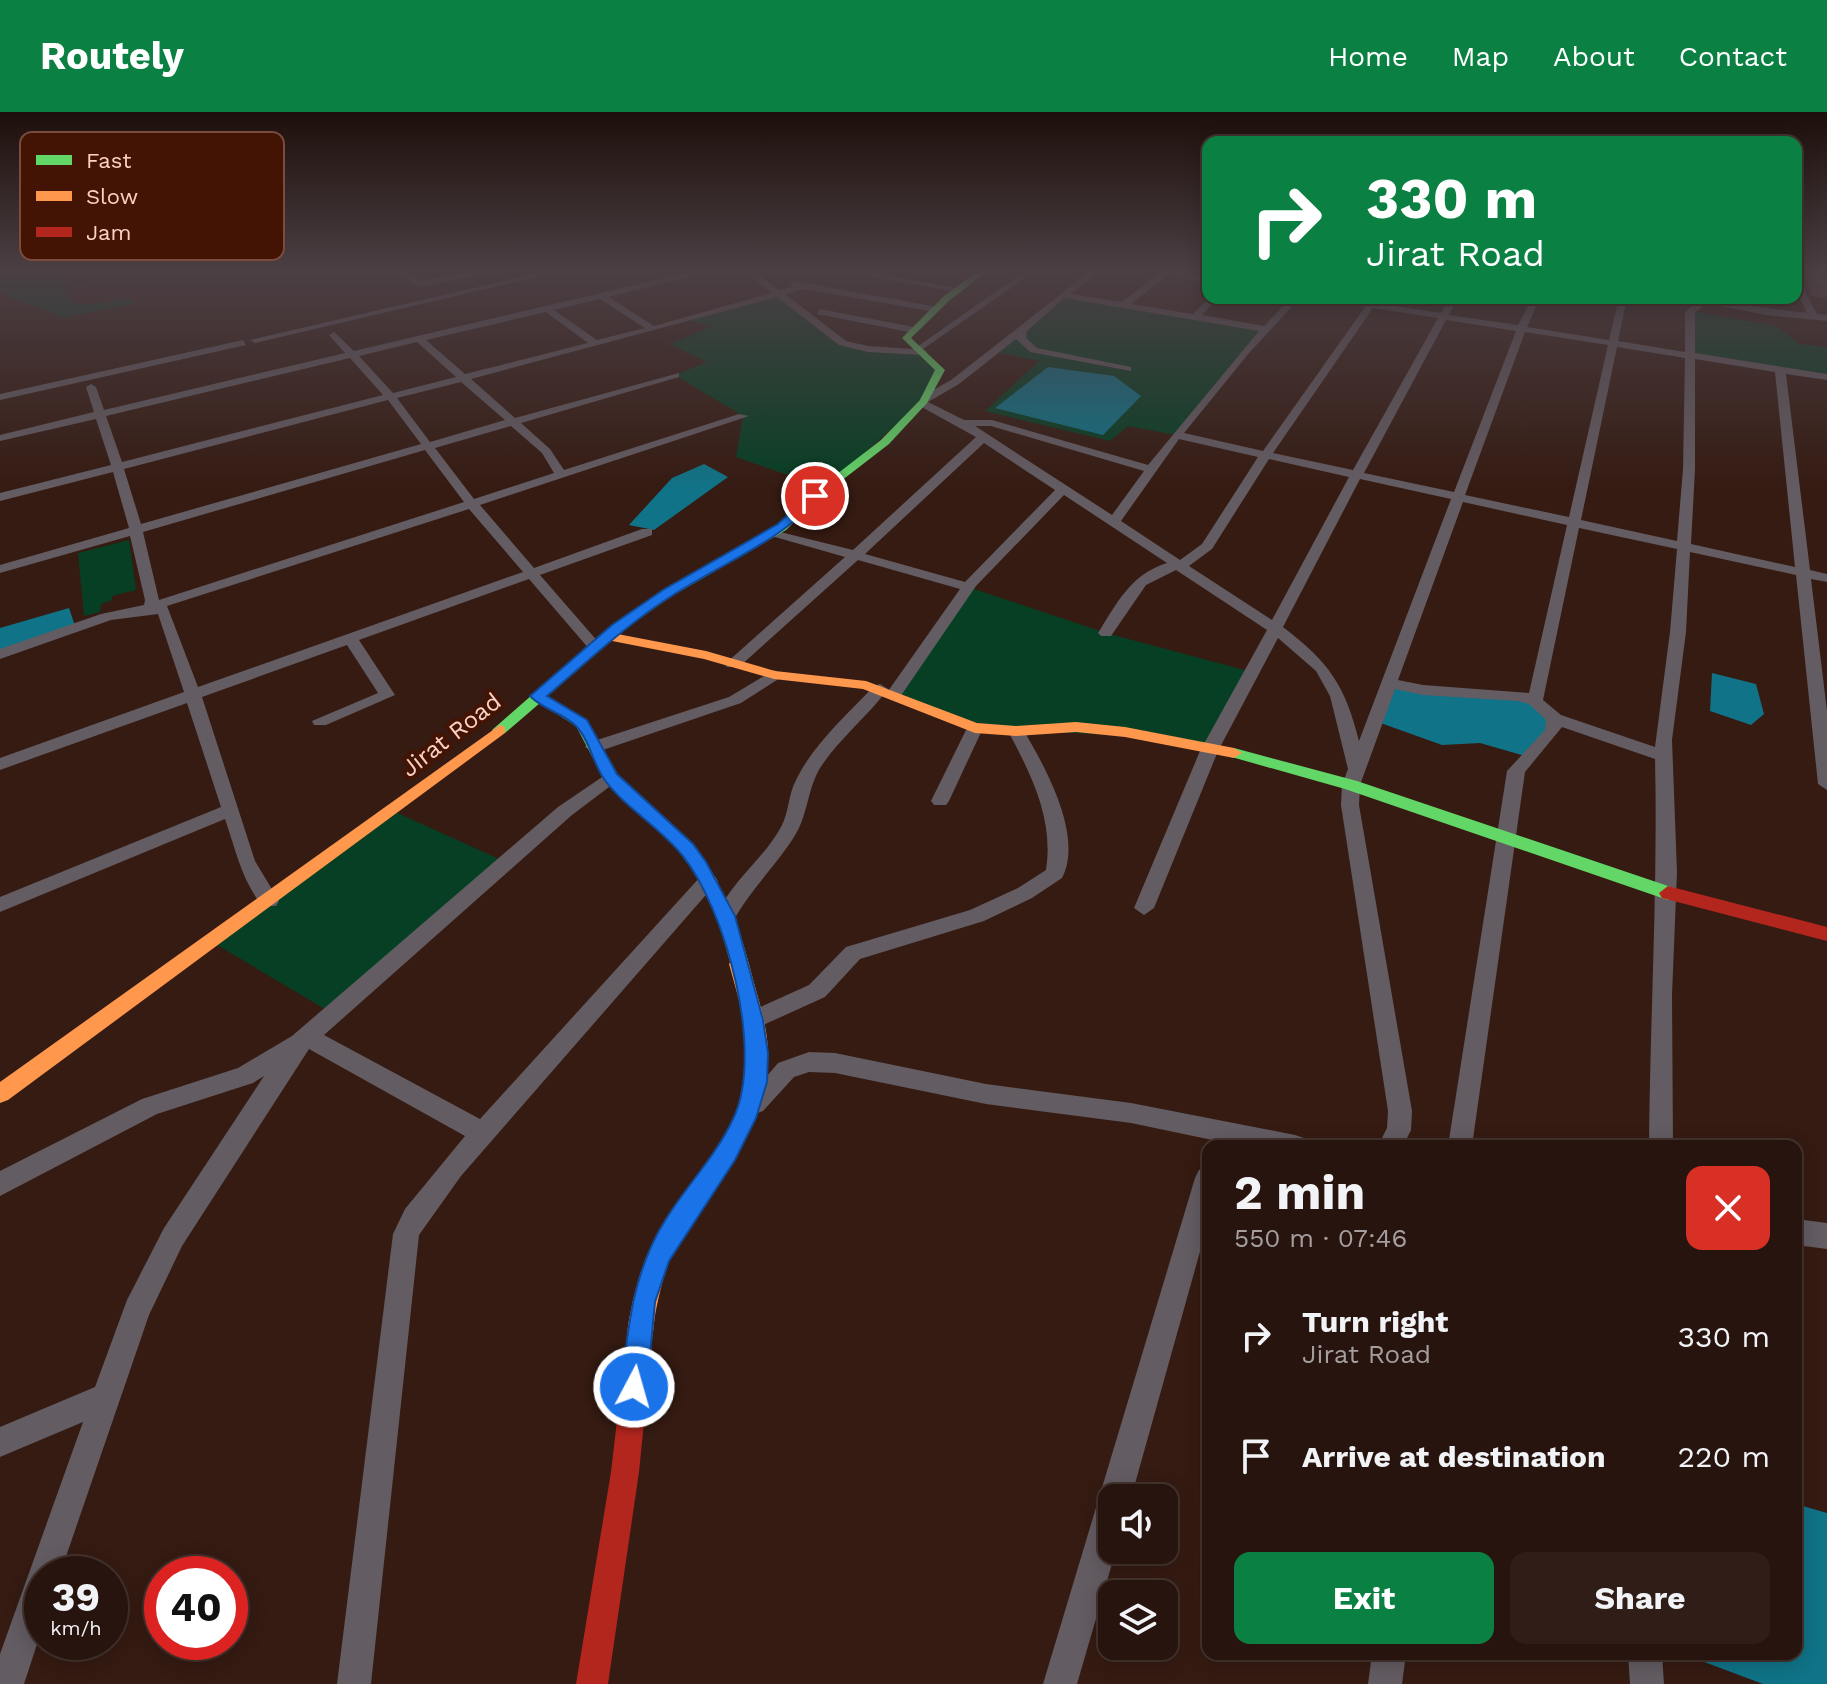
<!DOCTYPE html>
<meta charset="utf-8">
<style>
body{margin:0;font-family:"Work Sans",sans-serif;background:#301d17;color:#f1f3f6;height:100vh;display:flex;flex-direction:column;font-size:30px;white-space:nowrap}
*{box-sizing:border-box;margin:0}
p{font-size:26px;color:#a59e9e}
.icon{flex:none;width:44px;height:44px;fill:none;stroke:currentColor;stroke-width:2;stroke-linecap:round;stroke-linejoin:round}
.map{position:relative;flex:1;overflow:hidden}
.details{position:absolute;left:1202px;top:1028px;width:600px;height:520px;display:flex;flex-direction:column;background:#28140e;border-radius:16px;box-shadow:0 4px 20px #0003,0 0 0 2px #44332e}
.details>*{flex:none}
.banner{position:absolute;left:1202px;top:24px;width:600px;height:168px;border-radius:16px;box-shadow:0 4px 20px #0003,0 0 0 2px #44332e;background:#0b8043;color:#fff;overflow:hidden}
.controls{position:absolute;left:1098px;top:1372px;display:grid;gap:16px}
.controls a{display:grid;place-items:center;width:80px;height:80px;border-radius:16px;background:#28140e;box-shadow:0 4px 20px #0003,0 0 0 2px #44332e;font-size:40px}
.speed{position:absolute;left:24px;top:1444px;display:flex;gap:16px;font-size:40px;font-weight:700;text-align:center}
.speed>*{display:grid;place-content:center;width:104px;height:104px;border-radius:50%;background:#28140e;box-shadow:0 4px 20px #0003,0 0 0 2px #44332e;line-height:1}
.speed small{font-size:20px;font-weight:400}
.speed .limit{border:12px solid #d22;background:#fff;color:#111}
.pin{position:absolute;display:grid;place-items:center;width:68px;height:68px;color:#fff;margin:-34px;border:4px solid #fff;border-radius:50%;box-shadow:0 2px 8px #0007}
.me{position:absolute;width:88px;margin:-44px;rotate:6deg;stroke-linejoin:round;filter:drop-shadow(0 0 6px #0008)}
.turn{display:flex;align-items:center;gap:28px;height:168px;padding:0 32px;font-size:36px}
.turn .icon{width:104px;height:104px;stroke-width:2.5}
.turn b{display:block;font-size:56px;line-height:68px}
.round{display:grid;place-items:center;flex:none;width:84px;height:84px;border-radius:16px;background:#301d17}
.overview{display:flex;align-items:center;justify-content:space-between;height:136px;padding:0 32px}
h1{font-size:48px;font-weight:700;line-height:60px}
.cta{display:flex;gap:16px;margin-top:auto;padding:16px 32px}
.cta a{flex:1;height:92px;border-radius:16px;background:#0b8043;color:#fff;font-size:32px;font-weight:700;line-height:92px;text-align:center}
.cta a+a{background:#301d17;color:#f1f3f6}
ul{padding:0;list-style:none}
li{display:flex;align-items:center;gap:24px;height:120px;padding:0 32px}
li div{flex:1}
li b{display:block;font-size:30px}
li em{font-style:normal}
header{display:flex;align-items:center;gap:48px;box-sizing:border-box;height:112px;padding:0 40px;background:#0b8043;color:#fff}
header strong{font-size:38px}
nav{display:flex;gap:44px;margin-inline-start:auto;font-size:28px}
.map>svg:first-child{display:block}
.green{fill:#073f24}
.water{fill:#107387}
.lines{fill:none;stroke-linecap:round;stroke-linejoin:round}
.street{fill:#635c62;fill-rule:evenodd}
.fast{fill:#63d668;fill-rule:evenodd}
.slow{fill:#ff974d;fill-rule:evenodd}
.jam{fill:#b3261e;fill-rule:evenodd}
.wall{fill:#5e423e}
.building{fill:#6f514d;stroke:#846660;stroke-width:2}
.route{fill:#1a73e8;stroke:#114b97;stroke-width:2}
.labels{text-anchor:middle;stroke-width:8;stroke-linejoin:round;paint-order:stroke}
.street-label{font-size:24px;fill:#fad2c5;stroke:#431304}
.key{fill:#431304;stroke:#7a4c3e;stroke-width:2}
.key-label{font-size:22px;fill:#fad2c5}
</style>
<header>
<strong>Routely</strong>
<nav><a>Home</a><a>Map</a><a>About</a><a>Contact</a></nav>
</header>
<div class="map">
<svg width="1827" height="1572" viewBox="0 0 1827 1572">
<rect width="100%" height="100%" fill="#351b12"/>
<path class="green" d="M 0,157 L 78,157 L 67,166 L 83,173 L 63,178 L 77,194 L 131,186 L 134,192 L 61,206 C 42,192 19,194 0,178 Z
M 782,183 L 853,234 L 922,240 L 940,258 L 925,287 L 825,376 L 736,345 L 743,304 L 675,263 L 707,250 L 670,232 L 711,215 L 685,207 Z
M 1062,183 L 1266,217 L 1176,323 L 1128,314 L 1110,329 L 985,299 L 1039,249 L 996,240 Z
M 1691,199 L 1777,214 L 1799,232 L 1827,235 L 1827,265 L 1689,243 Z
M 129,428 L 136,478 L 112,484 L 112,488 L 101,492 L 100,500 L 84,504 L 78,441 Z
M 968,475 L 1106,521 L 1252,560 L 1211,635 L 1161,625 L 997,618 L 894,582 Z
M 393,699 L 508,751 L 335,903 L 212,830 Z"/>
<path class="water" d="M 1048,255 L 1114,264 L 1141,284 L 1103,323 L 995,296 Z
M 704,352 L 728,365 L 654,418 L 629,413 L 672,366 Z
M 69,496 L 76,517 L 0,539 L 0,516 Z
M 1712,561 L 1756,572 L 1764,602 L 1751,613 L 1710,599 Z
M 1390,571 L 1520,584 L 1555,607 L 1529,645 L 1480,631 L 1442,633 L 1375,609 Z
M 1796,1392 L 1827,1401 L 1827,1572 L 1763,1572 L 1683,1542 L 1796,1542 Z"/>
<g class="lines">
<path class="street" d="M 391,157 L 401,157 L 420,169 L 488,157 L 507,157 L 419,175 Z
M 555,157 L 571,157 L 255,231 L 250,228 Z
M 703,157 L 719,157 L 609,185 L 654,214 L 771,181 L 741,157 L 751,157 L 779,178 L 794,174 L 790,172 L 794,169 L 938,195 L 935,200 L 805,177 L 785,182 L 846,229 L 868,234 L 914,237 L 1028,157 L 1038,157 L 923,237 L 927,240 L 922,243 L 868,240 L 839,233 L 777,185 L 471,267 L 515,306 L 679,261 L 679,265 L 521,311 L 550,337 L 564,358 L 739,302 L 749,304 L 480,393 L 534,456 L 642,417 L 652,417 L 652,423 L 540,463 L 600,532 L 600,538 L 590,538 L 529,467 L 359,528 L 395,583 L 326,613 L 314,613 L 312,609 L 378,581 L 347,533 L 202,585 L 255,749 L 279,789 L 276,794 L 262,794 C 241,766 236,739 225,707 L 0,800 L 0,785 L 221,695 L 187,591 L 0,658 L 0,646 L 184,580 L 158,502 L 111,508 L 0,547 L 0,537 L 101,502 L 144,493 L 145,488 L 130,424 L 0,461 L 0,453 L 129,416 L 113,360 L 0,389 L 0,381 L 111,353 L 96,307 L 0,329 L 0,323 L 94,300 L 86,275 L 91,272 L 96,275 L 104,298 L 345,241 L 329,223 L 334,220 L 354,239 ZM 600,187 L 645,216 L 597,228 L 554,198 ZM 546,200 L 588,231 L 465,262 L 426,228 ZM 417,230 L 456,265 L 393,281 L 359,244 ZM 350,246 L 383,283 L 122,350 L 106,304 ZM 461,270 L 505,308 L 430,330 L 397,286 ZM 388,288 L 421,332 L 141,412 L 124,357 ZM 511,314 L 542,341 L 554,361 L 474,387 L 435,336 ZM 425,338 L 464,390 L 159,488 L 143,420 ZM 469,397 L 523,460 L 198,575 L 167,494 Z
M 828,157 L 849,157 L 962,177 L 958,180 Z
M 1093,157 L 1103,157 L 1070,182 L 1122,190 L 1159,161 L 1144,157 L 1174,157 L 1208,164 L 1208,170 L 1168,163 L 1131,192 L 1193,202 L 1209,186 L 1218,186 L 1202,203 L 1264,214 L 1291,186 L 1300,186 L 1249,241 L 1184,321 L 1263,339 L 1365,195 L 1322,186 L 1369,190 L 1371,186 L 1380,186 L 1377,191 L 1441,201 L 1450,186 L 1458,186 L 1449,203 L 1518,213 L 1532,186 L 1540,186 L 1527,215 L 1609,228 L 1619,186 L 1627,186 L 1618,229 L 1685,240 L 1685,200 L 1697,189 L 1689,186 L 1807,201 L 1797,180 L 1796,157 L 1801,157 L 1805,180 L 1817,202 L 1827,203 L 1827,209 L 1766,203 L 1706,191 L 1695,201 L 1695,241 L 1827,262 L 1827,268 L 1786,262 L 1810,458 L 1827,462 L 1827,470 L 1811,467 L 1827,599 L 1827,678 L 1818,672 L 1796,463 L 1690,440 L 1686,520 L 1672,628 L 1677,760 L 1672,883 L 1673,1034 L 1649,1034 C 1650,905 1658,776 1655,647 L 1562,615 L 1525,660 L 1472,1034 L 1448,1034 L 1507,659 L 1545,618 L 1546,608 L 1529,592 L 1518,589 L 1423,583 L 1395,577 L 1360,673 L 1359,693 L 1412,999 L 1411,1018 L 1403,1034 L 1378,1034 L 1387,1016 L 1388,999 L 1341,693 L 1342,673 L 1348,657 L 1330,584 L 1316,559 L 1278,526 L 1218,639 L 1154,796 L 1144,803 L 1134,796 L 1200,639 L 1267,518 L 1176,458 L 1146,473 L 1111,524 L 1101,524 L 1098,521 C 1117,491 1131,462 1167,451 L 1064,383 L 976,474 L 900,585 L 888,585 L 886,582 L 960,477 L 858,448 L 739,555 L 727,555 L 725,552 L 845,445 L 768,423 L 768,417 L 853,438 L 976,325 L 918,293 L 921,285 L 951,268 ZM 1064,186 L 1259,219 L 1148,353 L 992,308 L 964,308 L 928,290 L 959,272 L 1016,227 L 1030,240 L 1131,259 L 1131,255 L 1037,236 L 1026,226 L 1027,219 ZM 1373,196 L 1438,206 L 1353,358 L 1273,341 ZM 1446,208 L 1516,219 L 1454,380 L 1364,361 ZM 1525,220 L 1608,233 L 1569,405 L 1465,383 ZM 1617,235 L 1685,246 L 1683,357 L 1677,429 L 1581,408 ZM 1695,247 L 1775,260 L 1795,455 L 1691,432 L 1695,357 ZM 975,314 L 991,314 L 1144,359 L 1112,403 ZM 1179,327 L 1258,345 L 1202,432 L 1180,448 L 1121,409 ZM 984,331 L 1055,378 L 965,470 L 865,442 ZM 1269,347 L 1349,365 L 1272,508 L 1189,454 L 1212,437 ZM 1360,367 L 1451,387 L 1359,629 C 1345,573 1329,550 1283,515 ZM 1463,390 L 1567,413 L 1529,581 L 1423,573 L 1398,568 ZM 1579,416 L 1677,437 L 1670,520 L 1655,635 L 1561,603 L 1543,588 Z
M 820,197 L 914,215 L 919,218 L 914,221 L 817,202 Z
M 243,228 L 246,233 L 0,288 L 0,282 Z
M 774,558 L 782,563 L 780,566 L 741,591 L 600,639 L 594,640 L 585,635 L 588,631 L 729,585 Z
M 880,572 L 888,577 C 867,605 839,627 820,656 C 807,678 808,704 794,725 C 774,756 752,776 733,809 L 719,809 L 716,804 C 732,768 763,748 781,715 C 789,701 788,683 796,668 C 814,631 847,603 874,574 Z
M 975,611 L 983,616 L 949,689 L 946,693 L 934,693 L 931,689 L 967,616 Z
M 1016,614 L 1024,619 C 1045,655 1084,724 1062,766 L 1032,786 L 984,809 L 860,847 L 825,885 L 761,914 L 753,917 L 745,914 L 742,908 L 745,902 L 809,873 L 846,835 L 970,798 L 1018,776 L 1046,758 C 1054,707 1031,662 1008,619 Z
M 611,659 L 617,661 L 620,665 L 617,669 L 572,703 L 324,923 L 480,1007 L 701,764 L 715,764 L 718,769 L 461,1064 L 419,1123 L 371,1572 L 337,1572 L 393,1122 L 405,1097 L 465,1024 L 309,937 L 182,1134 L 149,1203 L 60,1462 L 42,1462 L 42,1517 L 24,1572 L 0,1572 L 0,1542 L 83,1310 L 0,1345 L 0,1315 L 95,1275 L 127,1188 L 164,1116 L 264,964 L 253,971 L 157,1002 L 0,1084 L 0,1059 L 142,987 L 238,956 L 292,924 L 558,695 Z
M 809,940 L 835,941 L 986,972 L 1131,991 L 1295,1023 L 1304,1026 L 1307,1034 L 1241,1034 L 1131,1011 L 986,992 L 835,961 L 809,960 L 794,965 L 763,999 L 755,1002 L 747,999 L 743,992 L 778,951 Z
M 1208,1054 L 1208,1111 L 1131,1386 L 1112,1386 L 1112,1438 L 1116,1438 L 1077,1572 L 1043,1572 L 1195,1066 L 1199,1058 Z
M 1796,1107 L 1827,1111 L 1827,1137 L 1796,1133 Z
M 1372,1542 L 1406,1542 L 1402,1572 L 1368,1572 Z
M 1628,1542 L 1662,1542 L 1664,1572 L 1630,1572 Z"/>
<path class="fast" d="M 981,157 L 990,157 L 950,188 L 911,226 L 945,258 L 927,291 L 889,332 L 819,386 L 786,418 L 672,484 L 622,519 L 548,584 L 587,608 L 617,662 L 692,732 L 706,750 L 735,804 L 749,852 L 746,857 L 732,857 L 717,804 L 693,757 L 680,740 L 605,669 L 576,614 L 540,591 L 505,621 L 495,621 L 492,618 L 612,513 L 662,478 L 778,412 L 811,382 L 881,328 L 920,288 L 935,258 L 902,226 L 944,184 Z
M 1234,636 L 1357,669 L 1674,776 L 1677,781 L 1668,788 L 1662,786 L 1345,677 L 1228,644 L 1226,641 L 1228,638 Z"/>
<path class="slow" d="M 607,520 L 706,539 L 775,559 L 866,569 L 977,611 L 1016,614 L 1076,610 L 1125,615 L 1234,636 L 1242,641 L 1234,646 L 1125,625 L 1076,620 L 1016,624 L 975,621 L 863,577 L 774,567 L 704,547 L 602,527 L 602,521 Z
M 500,613 L 505,615 L 505,621 L 8,988 L 0,991 L 0,970 Z
M 739,845 L 746,847 L 749,852 C 756,881 768,912 768,942 C 769,1021 706,1073 674,1139 C 665,1157 660,1178 656,1198 C 653,1212 654,1227 648,1240 L 639,1244 L 630,1240 C 625,1227 628,1212 631,1198 C 637,1167 648,1135 665,1108 C 694,1062 738,1021 746,966 C 752,927 739,889 729,852 L 732,847 Z"/>
<path class="jam" d="M 1668,774 L 1827,815 L 1827,829 L 1662,786 L 1659,781 Z
M 639,1218 L 648,1222 L 652,1231 L 639,1360 L 608,1572 L 576,1572 L 611,1360 L 626,1231 L 630,1222 Z"/>
</g>
<path class="wall" d="M 1804,157 L 1827,157 L 1827,186 L 1811,184 Z"/>
<path class="building" d="M 1815,157 L 1827,157 L 1827,172 L 1818,171 Z"/>
<linearGradient id="sky" x2="0" y2="1"><stop stop-color="#1d0f0a"/><stop offset="0.42" stop-color="#4b3f44"/><stop offset="1" stop-color="#4b3f44" stop-opacity="0"/></linearGradient>
<rect width="1827" height="377" fill="url(#sky)"/>
<path class="route" d="M 811,381 L 821,384 C 781,429 723,451 673,483 C 627,512 588,549 547,584 L 587,608 L 617,662 L 693,732 L 706,750 L 735,804 L 763,908 L 768,941 L 767,970 L 756,1006 L 735,1048 L 669,1149 L 655,1190 L 647,1275 L 643,1284 L 634,1288 L 625,1284 L 621,1275 C 628,1215 633,1159 666,1107 C 687,1073 716,1044 733,1007 C 765,942 726,797 682,743 C 660,715 625,696 604,667 C 593,651 589,627 576,614 C 563,601 542,597 530,584 L 612,513 L 663,478 L 778,412 Z"/>
<g class="labels">
<g class="street-label">
<text transform="translate(451 623) rotate(-38)" y="8">Jirat Road</text>
</g>
</g>
<rect x="20" y="20" width="264" height="128" rx="12" class="key"/>
<rect x="36" y="43" width="36" height="10" fill="#63d668"/>
<rect x="36" y="79" width="36" height="10" fill="#ff974d"/>
<rect x="36" y="115" width="36" height="10" fill="#b3261e"/>
<g class="key-label">
<text x="86" y="56">Fast</text>
<text x="86" y="92">Slow</text>
<text x="86" y="128">Jam</text>
</g>
</svg>
<div class="controls">
<a><svg class="icon" aria-label="sound" viewBox="0 0 24 24"><path d="M4 9h4l5-4v14l-5-4H4zM17 9q2 3 0 6"/></svg></a>
<a><svg class="icon" aria-label="layers" viewBox="0 0 24 24"><path d="M12 4l9 5-9 5-9-5zM3 14l9 5 9-5"/></svg></a>
</div>
<div class="speed"><div>39<small>km/h</small></div><div class="limit">40</div></div>
<div class="pin" style="left:815px;top:384px;background:#d93025"><svg class="icon" aria-label="arrive" viewBox="0 0 24 24"><path d="M6 21V4h12l-3 4 3 4H6"/></svg></div>
<svg class="me" style="left:634px;top:1275px" viewBox="-20 -20 40 40"><circle r="17" fill="#1a73e8" stroke="#fff" stroke-width="3"/><path d="M0-11L8 9 0 5-8 9z" fill="#fff"/></svg>
<div class="banner">
<div class="turn"><svg class="icon" aria-label="right" viewBox="0 0 24 24"><path d="M7 20v-9h11M14 6l5 5-5 5"/></svg><div><b>330 m</b>Jirat Road</div></div>
</div>
<section class="details">
<div class="overview"><div><h1>2 min</h1><p>550 m · 07:46</p></div><a class="round" style="background:#d93025;color:#fff"><svg class="icon" aria-label="close" viewBox="0 0 24 24"><path d="M6 6l12 12M18 6L6 18"/></svg></a></div>
<ul>
<li><svg class="icon" aria-label="right" viewBox="0 0 24 24"><path d="M7 20v-9h11M14 6l5 5-5 5"/></svg><div><b>Turn right</b><p>Jirat Road</p></div><em>330 m</em></li>
<li><svg class="icon" aria-label="arrive" viewBox="0 0 24 24"><path d="M6 21V4h12l-3 4 3 4H6"/></svg><div><b>Arrive at destination</b></div><em>220 m</em></li>
</ul>
<div class="cta"><a>Exit</a><a>Share</a></div>
</section>
</div>
